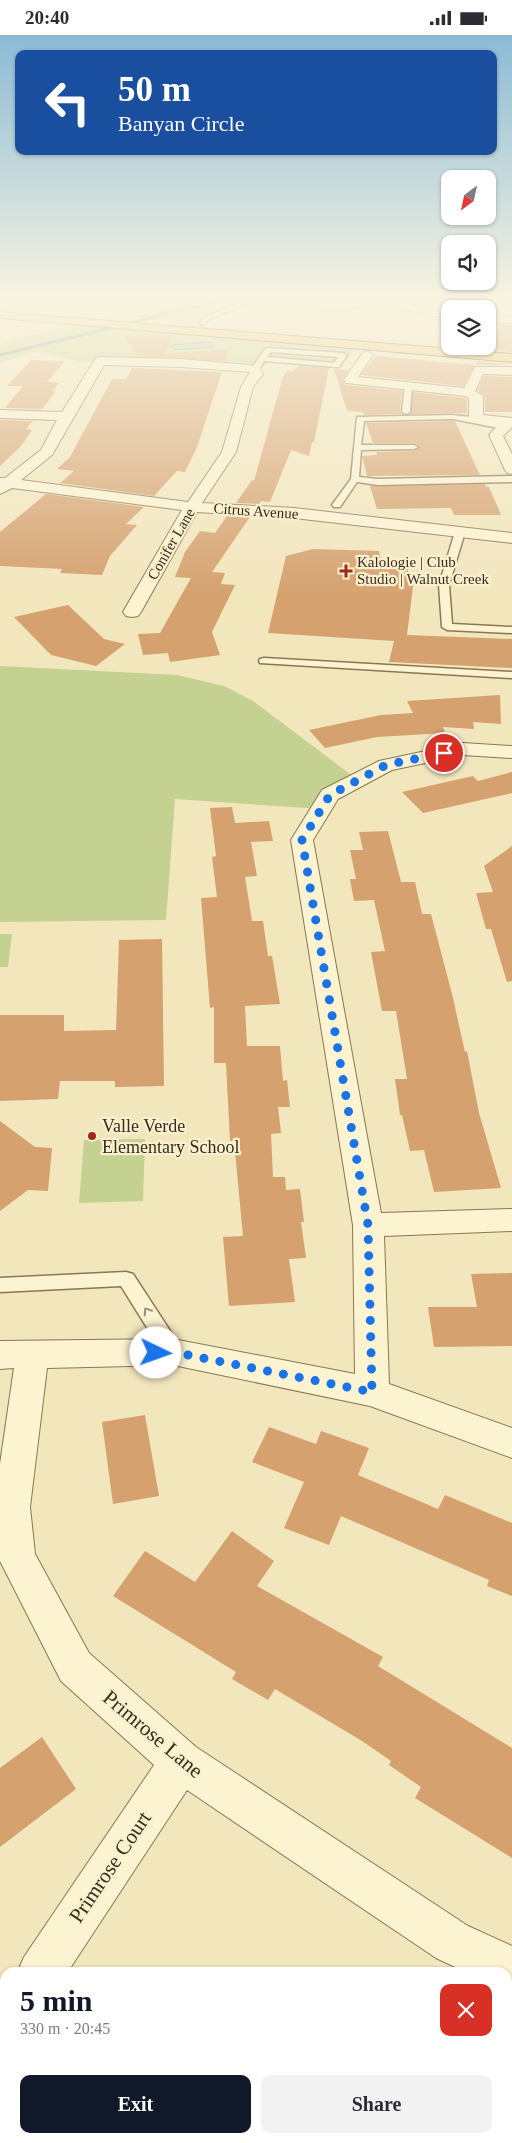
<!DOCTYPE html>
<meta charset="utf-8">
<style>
body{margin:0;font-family:Georgia,serif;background:#f2f2f3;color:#2b2b33;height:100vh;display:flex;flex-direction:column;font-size:19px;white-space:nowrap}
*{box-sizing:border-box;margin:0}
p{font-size:16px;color:#7c7c81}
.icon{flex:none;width:28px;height:28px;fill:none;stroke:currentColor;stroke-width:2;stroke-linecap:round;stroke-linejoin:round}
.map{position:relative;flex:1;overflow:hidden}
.details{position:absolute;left:0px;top:1932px;width:512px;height:176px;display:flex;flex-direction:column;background:#fff;border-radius:15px 15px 0 0;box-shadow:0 1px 4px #0004}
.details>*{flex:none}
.guide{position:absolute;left:15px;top:15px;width:482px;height:105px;border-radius:10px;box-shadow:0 1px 4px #0004;background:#1a4fa0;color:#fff;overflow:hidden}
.needle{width:32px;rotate:213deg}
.fabs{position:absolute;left:441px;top:135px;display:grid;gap:10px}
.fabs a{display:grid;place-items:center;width:55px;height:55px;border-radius:10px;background:#fff;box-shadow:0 1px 4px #0004;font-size:25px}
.pin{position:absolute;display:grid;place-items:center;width:42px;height:42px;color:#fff;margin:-21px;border:2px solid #fff;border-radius:50%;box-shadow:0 1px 5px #0007}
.me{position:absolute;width:55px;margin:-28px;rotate:93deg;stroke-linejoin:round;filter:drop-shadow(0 0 4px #0008)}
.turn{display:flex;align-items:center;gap:18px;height:105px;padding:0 20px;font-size:22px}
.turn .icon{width:65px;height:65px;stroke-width:2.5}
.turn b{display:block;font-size:35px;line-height:42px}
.round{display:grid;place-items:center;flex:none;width:52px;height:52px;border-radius:10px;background:#f2f2f3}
.headline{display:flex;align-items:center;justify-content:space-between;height:85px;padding:0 20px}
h1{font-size:30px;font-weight:700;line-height:38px;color:#111827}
.button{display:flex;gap:10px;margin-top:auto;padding:10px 20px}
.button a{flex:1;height:58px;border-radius:10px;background:#111827;color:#fff;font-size:20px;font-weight:700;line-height:58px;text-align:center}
.button a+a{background:#f2f2f3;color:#2b2b33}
.status{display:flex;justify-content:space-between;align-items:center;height:35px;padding:0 25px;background:#fff;direction:ltr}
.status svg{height:14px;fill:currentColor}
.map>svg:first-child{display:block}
.green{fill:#c5d190}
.water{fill:#a1c3bc;stroke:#68928b}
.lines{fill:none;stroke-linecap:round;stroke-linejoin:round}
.stream{stroke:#68928b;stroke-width:3}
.building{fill:#d5a16f}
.service-casing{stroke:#8c7654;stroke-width:3}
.minor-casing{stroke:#8c7654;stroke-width:2}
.trunk-casing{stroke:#594329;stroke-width:2}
.service{fill:#fcf3d1;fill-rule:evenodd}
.minor{fill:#fcf3d1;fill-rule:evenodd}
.trunk{fill:#f3c86a;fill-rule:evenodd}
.oneway{stroke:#9b9076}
.route{stroke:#1a73e8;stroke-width:9;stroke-dasharray:0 16.2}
.poi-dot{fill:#a2271e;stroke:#f9f0ce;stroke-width:2}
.labels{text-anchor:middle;stroke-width:4.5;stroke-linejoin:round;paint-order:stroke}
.far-street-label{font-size:15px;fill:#3a2c1b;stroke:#f9f0ce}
.far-poi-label{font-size:15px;fill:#3a2c1b;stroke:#f9f0ce;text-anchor:start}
.poi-label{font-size:18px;fill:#3a2c1b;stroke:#f9f0ce;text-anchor:start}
.near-street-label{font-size:21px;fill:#3a2c1b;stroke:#f9f0ce}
</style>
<div class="status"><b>20:40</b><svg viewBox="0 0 49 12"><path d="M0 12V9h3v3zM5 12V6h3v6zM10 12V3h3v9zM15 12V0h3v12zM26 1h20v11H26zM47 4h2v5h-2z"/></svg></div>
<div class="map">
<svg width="512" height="2108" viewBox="0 0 512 2108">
<rect width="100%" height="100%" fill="#f2e6bd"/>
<path class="green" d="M 191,266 L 254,266 L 202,288 L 128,282 L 180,270 Z
M 94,288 L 358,310 L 341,332 L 269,326 L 265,331 L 255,334 L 100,326 L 83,327 L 35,317 L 0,328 L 0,310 L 27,301 Z
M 0,631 L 177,640 L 224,651 L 253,666 L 358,745 L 321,774 L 175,764 L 166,885 L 0,887 Z
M 0,899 L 12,899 L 8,932 L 0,932 Z
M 145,1104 L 143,1166 L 79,1168 L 84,1105 Z"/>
<path class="water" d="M 210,307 L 214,312 L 175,315 L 171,310 Z"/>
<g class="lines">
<path class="stream" d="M 0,320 L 220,266"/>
</g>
<path class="building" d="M 501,289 L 512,290 L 512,317 L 485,315 Z
M 125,301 L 172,301 L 165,319 L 229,314 L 226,326 L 137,321 Z
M 376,321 L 475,330 L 478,326 L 512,330 L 475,330 L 463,351 L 361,340 Z
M 31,325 L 65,326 L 47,347 L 59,348 L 52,356 L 56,356 L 42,374 L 5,373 L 23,351 L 7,351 Z
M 298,331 L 329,333 L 314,407 L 312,407 L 309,421 L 291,415 L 270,467 L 261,466 L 259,469 L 236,468 L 252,445 L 254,446 L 283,341 L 288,335 L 293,336 Z
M 132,333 L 222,337 L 197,412 L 185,437 L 177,436 L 154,461 L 60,448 L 74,436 L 57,434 L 70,422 L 112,344 L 126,344 Z
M 334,334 L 349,335 L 342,345 L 346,350 L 402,356 L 400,377 L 402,379 L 364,380 L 363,377 L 347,376 Z
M 484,341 L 512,342 L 512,377 L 485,377 L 485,361 L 477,355 Z
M 413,357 L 464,363 L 467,364 L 467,378 L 410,379 Z
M 0,385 L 33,386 L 26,394 L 32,395 L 21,411 L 0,431 Z
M 455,386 L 480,440 L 367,441 L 362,421 L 377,420 L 376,417 L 414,416 L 420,411 L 414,408 L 373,408 L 366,388 Z
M 485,449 L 486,452 L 489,452 L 501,480 L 454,480 L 451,473 L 377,474 L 370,451 Z
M 46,459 L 144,472 L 126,489 L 137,490 L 110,521 L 102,540 L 60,538 L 62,534 L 0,531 L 0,497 Z
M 227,481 L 250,482 L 212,537 L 225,538 L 221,549 L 235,550 L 212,597 L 220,620 L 170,627 L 168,618 L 143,620 L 138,599 L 160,598 L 191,543 L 175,542 L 185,517 L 200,496 L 215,498 Z
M 313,514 L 379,516 L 381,526 L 398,526 L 399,533 L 408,534 L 408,543 L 414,543 L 407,600 L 512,604 L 512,633 L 389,627 L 394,606 L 268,598 L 286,521 Z
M 68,570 L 104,604 L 125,609 L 96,631 L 51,620 L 14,582 Z
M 500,660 L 501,689 L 473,687 L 474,694 L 443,692 L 445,698 L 377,702 L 325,713 L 309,695 L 381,680 L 413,678 L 407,666 Z
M 512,737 L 512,758 L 423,778 L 402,757 L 473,741 L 478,746 Z
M 232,772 L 235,788 L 269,786 L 273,806 L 251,807 L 257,841 L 245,842 L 252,886 L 263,886 L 268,921 L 272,921 L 280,969 L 245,971 L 247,1011 L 280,1011 L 283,1046 L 287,1045 L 290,1072 L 278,1072 L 281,1098 L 271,1099 L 273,1142 L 285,1142 L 286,1155 L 300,1154 L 304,1187 L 301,1187 L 306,1223 L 289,1224 L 295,1267 L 229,1271 L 223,1202 L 243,1201 L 234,1106 L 230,1106 L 226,1028 L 214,1028 L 214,972 L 210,973 L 201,863 L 217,862 L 212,822 L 216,821 L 210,773 Z
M 388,796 L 401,847 L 415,847 L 422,879 L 431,879 L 453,963 L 465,1017 L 467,1016 L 479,1078 L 501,1153 L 434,1157 L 424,1115 L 410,1116 L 402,1080 L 400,1080 L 395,1044 L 407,1044 L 396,976 L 382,976 L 371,917 L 385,916 L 374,865 L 354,866 L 350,844 L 356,844 L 350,815 L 363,815 L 359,797 Z
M 512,811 L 512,946 L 507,947 L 491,894 L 486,894 L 476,858 L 493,857 L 484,831 Z
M 162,904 L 164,1051 L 115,1052 L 115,1046 L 60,1046 L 58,1064 L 0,1066 L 0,980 L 64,980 L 64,996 L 116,995 L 119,905 Z
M 0,1086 L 35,1112 L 52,1113 L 48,1156 L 28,1155 L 0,1176 Z
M 512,1238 L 512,1311 L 434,1312 L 428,1272 L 477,1272 L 471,1239 Z
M 145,1380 L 159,1461 L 113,1469 L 102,1387 Z
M 269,1392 L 316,1409 L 321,1396 L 369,1413 L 358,1440 L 438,1474 L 445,1460 L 512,1488 L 512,1561 L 487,1551 L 489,1545 L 341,1481 L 329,1510 L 284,1493 L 304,1447 L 252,1427 Z
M 232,1496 L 274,1526 L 257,1551 L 383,1622 L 378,1631 L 512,1713 L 512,1823 L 415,1763 L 421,1752 L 389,1730 L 391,1726 L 362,1706 L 275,1654 L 268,1665 L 232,1644 L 236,1637 L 113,1561 L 145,1516 L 195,1547 Z
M 42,1702 L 76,1754 L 0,1812 L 0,1733 Z"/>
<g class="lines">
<g class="service-casing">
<path id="service" d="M 245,266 L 253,266 L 209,284 L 204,289 L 199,288 L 205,282 Z
M 266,313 L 343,318 L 347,320 L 339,332 L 336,332 L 264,326 L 258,336 L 252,336 L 251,334 ZM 271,317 L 338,322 L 334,328 L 267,322 Z
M 405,349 L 412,351 L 410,377 L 406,379 L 402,377 Z
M 453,380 C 470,383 494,381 508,392 L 504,394 L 453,384 L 364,386 L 361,410 L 414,410 L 418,412 L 414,414 L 361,415 L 359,442 L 378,444 L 512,441 L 512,447 L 378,450 L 357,447 L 340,472 L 334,472 L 332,470 L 351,444 L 357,382 Z
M 460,494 L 465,497 L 449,550 L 452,589 L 512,592 L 512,598 L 447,595 L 442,592 L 439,550 L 455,497 Z
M 264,623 L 512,637 L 512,643 L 260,628 L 259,626 L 260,624 Z
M 126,1237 L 133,1239 L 180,1311 L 183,1317 L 180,1323 L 173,1325 L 166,1323 L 121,1251 L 0,1257 L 0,1243 Z"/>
</g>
<g class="minor-casing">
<path id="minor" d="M 358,266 L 382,266 C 374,273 325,278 317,271 L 323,268 Z
M 384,266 L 400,266 L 426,274 L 450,276 L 450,282 L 425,280 L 386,268 Z
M 488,281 L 512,282 L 512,288 L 488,287 Z
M 367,316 L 373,320 L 358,342 L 464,353 L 475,332 L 512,332 L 512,340 L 483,339 L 475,356 L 483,361 L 483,380 L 512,383 L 512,392 L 503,401 L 512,419 L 512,439 L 507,438 L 505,435 L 489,400 L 498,390 L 471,386 L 469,383 L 469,363 L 465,361 L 346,348 L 344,345 L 363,317 Z
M 100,322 L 181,324 L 259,331 L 263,339 L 253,352 L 236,417 L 202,468 L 294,473 L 512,498 L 512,508 L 294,483 L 197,477 L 141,577 L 138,581 L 132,582 L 126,581 L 123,577 L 182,475 L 12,453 L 0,459 L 0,443 L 5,443 L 41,415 L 57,385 L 0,383 L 0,375 L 62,377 L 96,323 ZM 104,330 L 181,332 L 250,337 L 241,352 L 222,417 L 188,467 L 21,445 L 52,420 Z
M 463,708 L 512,711 L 512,723 L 463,720 L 392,735 L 338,764 L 313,805 L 381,1178 L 512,1174 L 512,1196 L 384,1201 L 389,1349 L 512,1393 L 512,1423 L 370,1371 L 173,1330 L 47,1333 L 30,1472 L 35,1519 L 89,1618 L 196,1712 L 468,1891 L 512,1911 L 512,1957 L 508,1955 L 508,1938 L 468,1938 L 436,1923 L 187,1755 L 67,1938 L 17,1938 L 24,1922 L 154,1730 L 61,1646 L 0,1526 L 0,1429 L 14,1333 L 0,1334 L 0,1306 L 173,1304 L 355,1339 L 353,1190 L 291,805 L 322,755 L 379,726 Z"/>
</g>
<g class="trunk-casing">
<path id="trunk" d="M 0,277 L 512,319 L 512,327 L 0,283 Z"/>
</g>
<use href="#service" class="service"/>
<use href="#minor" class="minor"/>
<use href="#trunk" class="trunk"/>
</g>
<defs><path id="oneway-chevron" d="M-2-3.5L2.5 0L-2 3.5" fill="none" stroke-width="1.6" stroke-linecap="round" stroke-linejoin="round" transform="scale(1.25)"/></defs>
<use class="oneway" href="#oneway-chevron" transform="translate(147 1276) rotate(-123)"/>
<linearGradient id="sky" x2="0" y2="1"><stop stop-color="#8bbad6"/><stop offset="0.47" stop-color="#f9f4e1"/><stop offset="1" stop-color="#f9f4e1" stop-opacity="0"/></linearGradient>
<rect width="512" height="561" fill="url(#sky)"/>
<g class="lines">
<path class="route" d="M 156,1318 L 173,1317 L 372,1357 L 368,1190 L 302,805 L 330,760 L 386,730 L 444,718"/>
</g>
<g class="poi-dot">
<path d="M343.5 528.5h5v5h5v5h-5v5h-5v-5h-5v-5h5z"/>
<circle cx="92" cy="1101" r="5"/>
</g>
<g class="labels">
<g class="far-street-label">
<text transform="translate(256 476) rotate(4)" y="5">Citrus Avenue</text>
<text transform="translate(171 509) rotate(-60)" y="5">Conifer Lane</text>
</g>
<g class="far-poi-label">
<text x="357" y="532">Kalologie | Club<tspan x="357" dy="17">Studio | Walnut Creek</tspan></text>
</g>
<g class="poi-label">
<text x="102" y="1097">Valle Verde<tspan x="102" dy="21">Elementary School</tspan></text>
</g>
<g class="near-street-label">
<text transform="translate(153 1699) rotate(40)" y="7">Primrose Lane</text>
<text transform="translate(110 1832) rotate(-56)" y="7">Primrose Court</text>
</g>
</g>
</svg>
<div class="fabs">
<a><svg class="needle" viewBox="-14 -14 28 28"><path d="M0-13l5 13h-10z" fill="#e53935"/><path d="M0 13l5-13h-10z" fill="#7c7c81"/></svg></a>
<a><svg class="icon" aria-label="sound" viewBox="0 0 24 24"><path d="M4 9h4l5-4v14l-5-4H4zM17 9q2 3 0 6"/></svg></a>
<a><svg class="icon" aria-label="layers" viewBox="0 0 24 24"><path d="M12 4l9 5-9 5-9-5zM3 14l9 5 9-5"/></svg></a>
</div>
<div class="pin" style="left:444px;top:718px;background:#d93025"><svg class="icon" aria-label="arrive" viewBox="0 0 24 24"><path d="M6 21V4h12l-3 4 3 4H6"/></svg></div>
<svg class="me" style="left:156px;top:1318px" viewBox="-20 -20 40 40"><circle r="19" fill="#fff"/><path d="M0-13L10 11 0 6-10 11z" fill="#1a73e8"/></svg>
<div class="guide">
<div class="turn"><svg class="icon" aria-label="left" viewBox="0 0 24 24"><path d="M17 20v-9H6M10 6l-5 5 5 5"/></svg><div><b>50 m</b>Banyan Circle</div></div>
</div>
<section class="details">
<div class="headline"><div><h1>5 min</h1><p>330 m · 20:45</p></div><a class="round" style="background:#d93025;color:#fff"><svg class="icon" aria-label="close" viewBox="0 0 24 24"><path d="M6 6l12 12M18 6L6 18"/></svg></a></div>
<div class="button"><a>Exit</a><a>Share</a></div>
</section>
</div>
